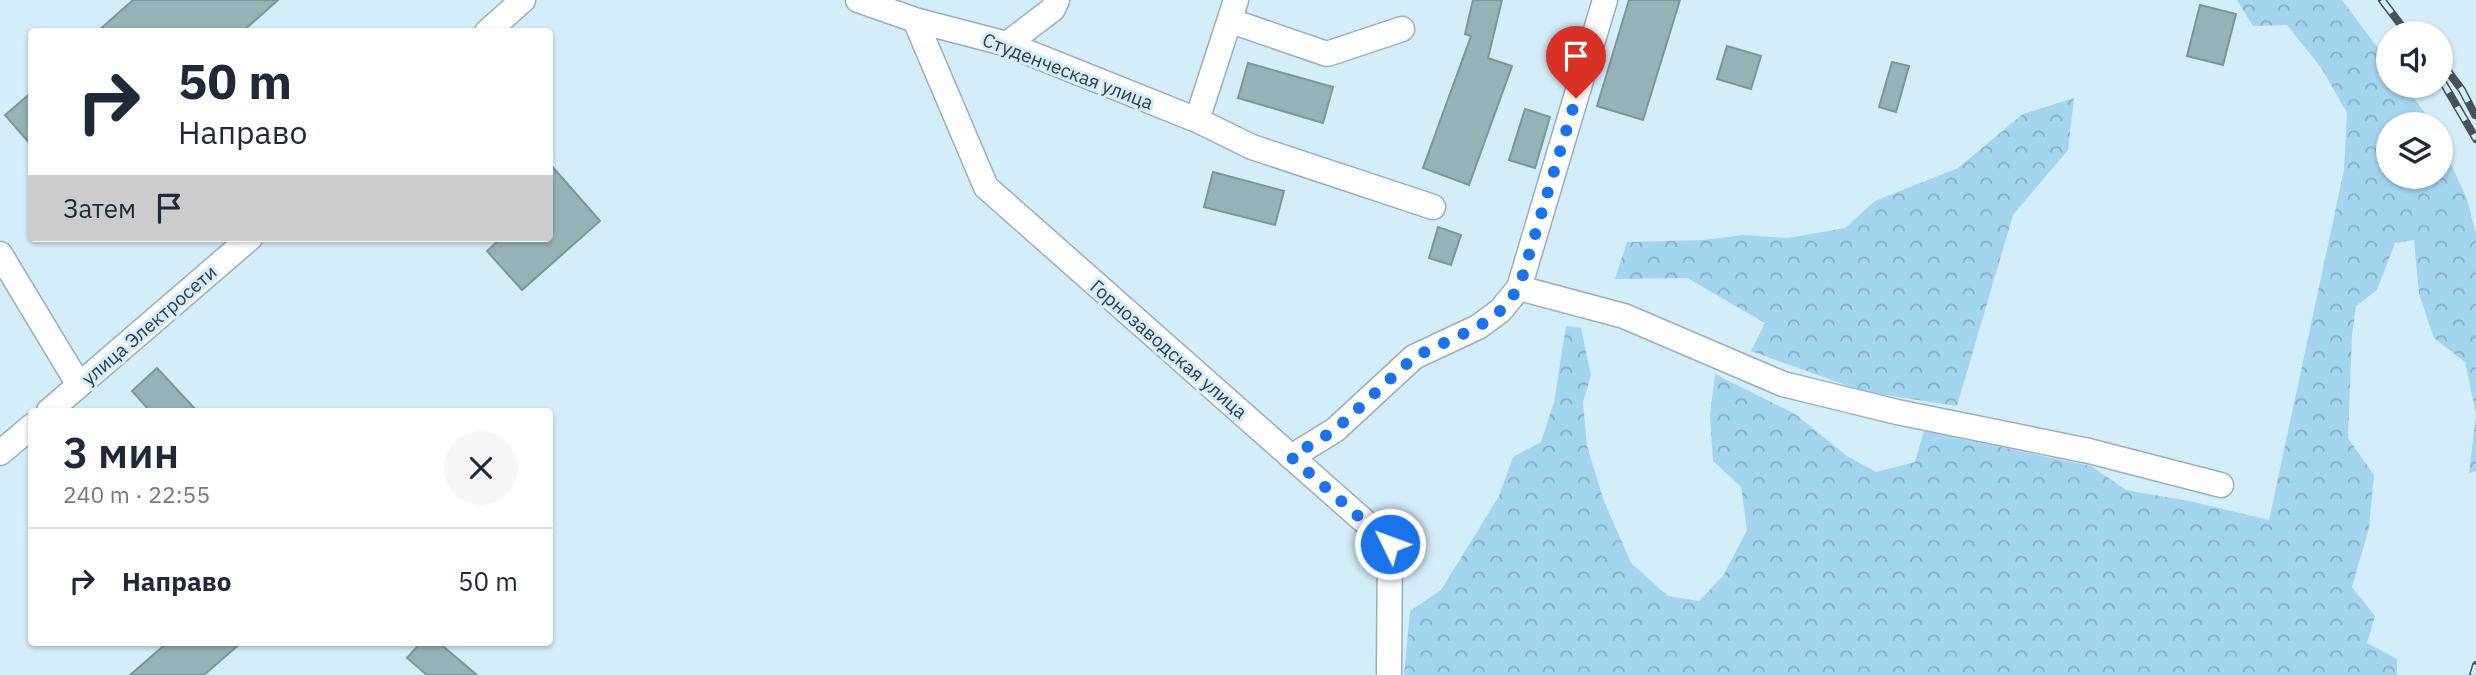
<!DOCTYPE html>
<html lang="ru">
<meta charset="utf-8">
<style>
body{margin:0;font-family:"IBM Plex Sans",sans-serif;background:#f6f6f7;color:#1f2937;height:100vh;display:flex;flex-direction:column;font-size:26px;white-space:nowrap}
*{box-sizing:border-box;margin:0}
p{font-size:23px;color:#747a83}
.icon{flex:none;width:38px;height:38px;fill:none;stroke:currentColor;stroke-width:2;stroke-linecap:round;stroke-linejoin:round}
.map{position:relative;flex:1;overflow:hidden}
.drawer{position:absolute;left:28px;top:408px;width:525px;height:238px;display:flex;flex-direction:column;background:#fff;border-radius:7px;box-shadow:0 2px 5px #0004}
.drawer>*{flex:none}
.hud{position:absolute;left:28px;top:28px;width:525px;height:214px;border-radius:7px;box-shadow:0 2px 5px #0004;background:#fff;color:#1f2937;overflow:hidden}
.fabs{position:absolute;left:2376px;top:21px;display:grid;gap:14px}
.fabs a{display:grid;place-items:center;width:77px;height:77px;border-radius:50%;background:#fff;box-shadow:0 2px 5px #0004;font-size:35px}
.pin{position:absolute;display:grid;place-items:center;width:60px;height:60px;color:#fff;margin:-72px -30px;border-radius:50% 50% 50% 0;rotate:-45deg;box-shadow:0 0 7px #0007}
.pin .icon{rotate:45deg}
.me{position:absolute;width:77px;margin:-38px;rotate:312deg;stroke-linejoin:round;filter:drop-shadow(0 0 5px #0008)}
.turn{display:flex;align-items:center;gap:24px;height:147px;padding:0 35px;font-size:32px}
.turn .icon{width:91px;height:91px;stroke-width:2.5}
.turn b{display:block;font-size:49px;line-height:60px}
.then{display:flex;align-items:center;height:66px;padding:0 35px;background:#0003;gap:14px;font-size:26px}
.round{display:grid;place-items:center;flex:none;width:74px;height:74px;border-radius:37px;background:#f6f6f7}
.summary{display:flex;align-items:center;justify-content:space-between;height:119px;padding:0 35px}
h1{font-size:42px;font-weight:600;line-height:52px}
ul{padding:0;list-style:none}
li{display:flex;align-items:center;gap:21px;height:105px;padding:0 35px;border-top:2px solid #e0e1e3}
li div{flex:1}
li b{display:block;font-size:26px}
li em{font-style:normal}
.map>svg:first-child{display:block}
.forest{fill:url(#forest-crowns)}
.building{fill:#95b2b6;stroke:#7b979b;stroke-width:2}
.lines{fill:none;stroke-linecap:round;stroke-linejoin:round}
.minor-casing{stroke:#97afbc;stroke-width:27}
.minor{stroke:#fff;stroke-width:24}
.rail-casing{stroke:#475359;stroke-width:8}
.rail{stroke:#d4edfb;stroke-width:5;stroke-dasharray:16;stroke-linecap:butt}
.route{stroke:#1a73e8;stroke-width:12;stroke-dasharray:0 21.6}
.labels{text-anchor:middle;stroke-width:6;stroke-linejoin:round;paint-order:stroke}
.street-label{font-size:19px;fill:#333d43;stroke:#d4edfb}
</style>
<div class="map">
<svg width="2476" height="675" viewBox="0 0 2476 675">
<defs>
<pattern id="forest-crowns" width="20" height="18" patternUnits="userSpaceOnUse" patternTransform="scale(1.75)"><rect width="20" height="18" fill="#a4d5ef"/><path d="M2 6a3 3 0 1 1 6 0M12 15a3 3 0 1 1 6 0" fill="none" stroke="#86aec3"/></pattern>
</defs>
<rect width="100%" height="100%" fill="#d4edfb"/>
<path class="forest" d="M 2237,0 L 2342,0 L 2389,63 L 2389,86 L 2405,86 L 2433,124 L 2389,124 L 2389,177 L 2441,177 L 2441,142 L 2467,199 L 2476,235 L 2476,471 L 2469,473 L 2476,414 L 2465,362 L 2434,338 L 2419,294 L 2414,240 L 2395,243 L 2377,290 L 2356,306 L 2352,336 L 2348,438 L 2374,475 L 2369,528 L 2352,587 L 2375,616 L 2367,643 L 2397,659 L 2397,675 L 1404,675 L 1410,611 L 1441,590 L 1499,496 L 1513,457 L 1541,442 L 1554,402 L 1566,326 L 1581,328 L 1591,375 L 1583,402 L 1587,446 L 1604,501 L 1631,563 L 1668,596 L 1699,601 L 1723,576 L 1747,530 L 1741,487 L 1713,461 L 1710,416 L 1715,374 L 1795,414 L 1847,456 L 1876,472 L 1915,462 L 1924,431 L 2091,466 L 2126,490 L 2194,502 L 2269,520 L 2344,170 L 2347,113 L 2322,69 L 2287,25 L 2253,26 Z
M 2074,98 L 2068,150 L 2013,215 L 1957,406 L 1865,392 L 1751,351 L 1765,323 L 1687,278 L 1615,279 L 1627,242 L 1702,240 L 1743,235 L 1788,238 L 1845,228 L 1875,201 L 1958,168 L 2023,114 Z"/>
<path class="building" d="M 133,0 L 278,0 L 242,32 L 97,32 Z
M 1473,0 L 1502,0 L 1488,58 L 1512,66 L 1469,185 L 1423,168 L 1471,36 L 1465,34 Z
M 1629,0 L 1680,0 L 1643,120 L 1597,106 Z
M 2200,5 L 2236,14 L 2223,65 L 2187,56 Z
M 1727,46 L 1761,56 L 1751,89 L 1717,79 Z
M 1892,62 L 1909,66 L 1896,112 L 1879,107 Z
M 1248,63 L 1333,87 L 1323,123 L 1238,98 Z
M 32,92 L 32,146 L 5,115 Z
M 1525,109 L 1550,117 L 1535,168 L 1509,160 Z
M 550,164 L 600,221 L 522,290 L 487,251 L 501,238 L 550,238 Z
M 1213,172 L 1284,191 L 1275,225 L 1204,207 Z
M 1438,227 L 1461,235 L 1451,265 L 1429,258 Z
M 157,368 L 197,411 L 150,411 L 132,391 Z
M 168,642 L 242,642 L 204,675 L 130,675 Z
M 421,642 L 438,642 L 477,675 L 427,675 L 407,658 Z"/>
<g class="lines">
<g class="minor-casing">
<path id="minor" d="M 858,0 L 915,20 L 1007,44 L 1197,120 L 1252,147 L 1433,207
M 915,20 L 986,187 L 1390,544 L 1389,675
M 1231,21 L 1327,54 L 1402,29
M 487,32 L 523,0
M 1007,44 L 1053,9 L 1057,0
M 1197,120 L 1236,0
M 0,254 L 79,385
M 1519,288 L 1624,316 L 1783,384 L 1897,412 L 2089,451 L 2221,485
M 49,411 L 250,238
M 0,453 L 32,426
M 1291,457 L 1335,430 L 1414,357 L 1478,327 L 1500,311 L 1519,288 L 1605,0"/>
</g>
<use href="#minor" class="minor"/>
<g class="rail-casing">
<path id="rail" d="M 2382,0 L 2407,33
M 2441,62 L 2462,90 L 2475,115
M 2441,79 L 2476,139
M 2473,675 L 2476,665"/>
</g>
<use href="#rail" class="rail"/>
</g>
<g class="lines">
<path class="route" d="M 1390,544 L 1291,457 L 1335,430 L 1414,357 L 1478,327 L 1500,311 L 1519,288 L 1576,98"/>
</g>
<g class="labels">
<g class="street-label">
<text transform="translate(1068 71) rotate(21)" y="7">Студенческая улица</text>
<text transform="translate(149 325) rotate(-41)" y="7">улица Электросети</text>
<text transform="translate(1169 349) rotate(41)" y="7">Горнозаводская улица</text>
</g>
</g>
</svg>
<div class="fabs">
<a><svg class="icon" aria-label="sound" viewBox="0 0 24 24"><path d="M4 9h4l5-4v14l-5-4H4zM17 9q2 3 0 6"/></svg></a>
<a><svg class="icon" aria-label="layers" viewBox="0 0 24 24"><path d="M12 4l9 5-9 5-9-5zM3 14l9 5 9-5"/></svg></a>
</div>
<div class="pin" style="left:1576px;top:98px;background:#d93025"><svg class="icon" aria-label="arrive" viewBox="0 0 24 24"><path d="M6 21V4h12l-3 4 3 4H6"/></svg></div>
<svg class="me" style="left:1390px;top:544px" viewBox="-20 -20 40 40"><circle r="17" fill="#1a73e8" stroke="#fff" stroke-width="3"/><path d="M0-11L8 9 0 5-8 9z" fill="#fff"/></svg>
<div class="hud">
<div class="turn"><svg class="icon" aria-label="right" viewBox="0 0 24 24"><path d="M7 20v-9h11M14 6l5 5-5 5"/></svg><div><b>50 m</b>Направо</div></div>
<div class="then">Затем<svg class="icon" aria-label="arrive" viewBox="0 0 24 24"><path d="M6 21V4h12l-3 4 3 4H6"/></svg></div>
</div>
<section class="drawer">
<div class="summary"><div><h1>3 мин</h1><p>240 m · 22:55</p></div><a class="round"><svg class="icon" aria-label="close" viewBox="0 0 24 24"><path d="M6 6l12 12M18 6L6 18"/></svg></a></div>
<ul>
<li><svg class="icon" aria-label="right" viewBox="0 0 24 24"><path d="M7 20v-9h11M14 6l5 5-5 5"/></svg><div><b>Направо</b></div><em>50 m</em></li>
</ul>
</section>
</div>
